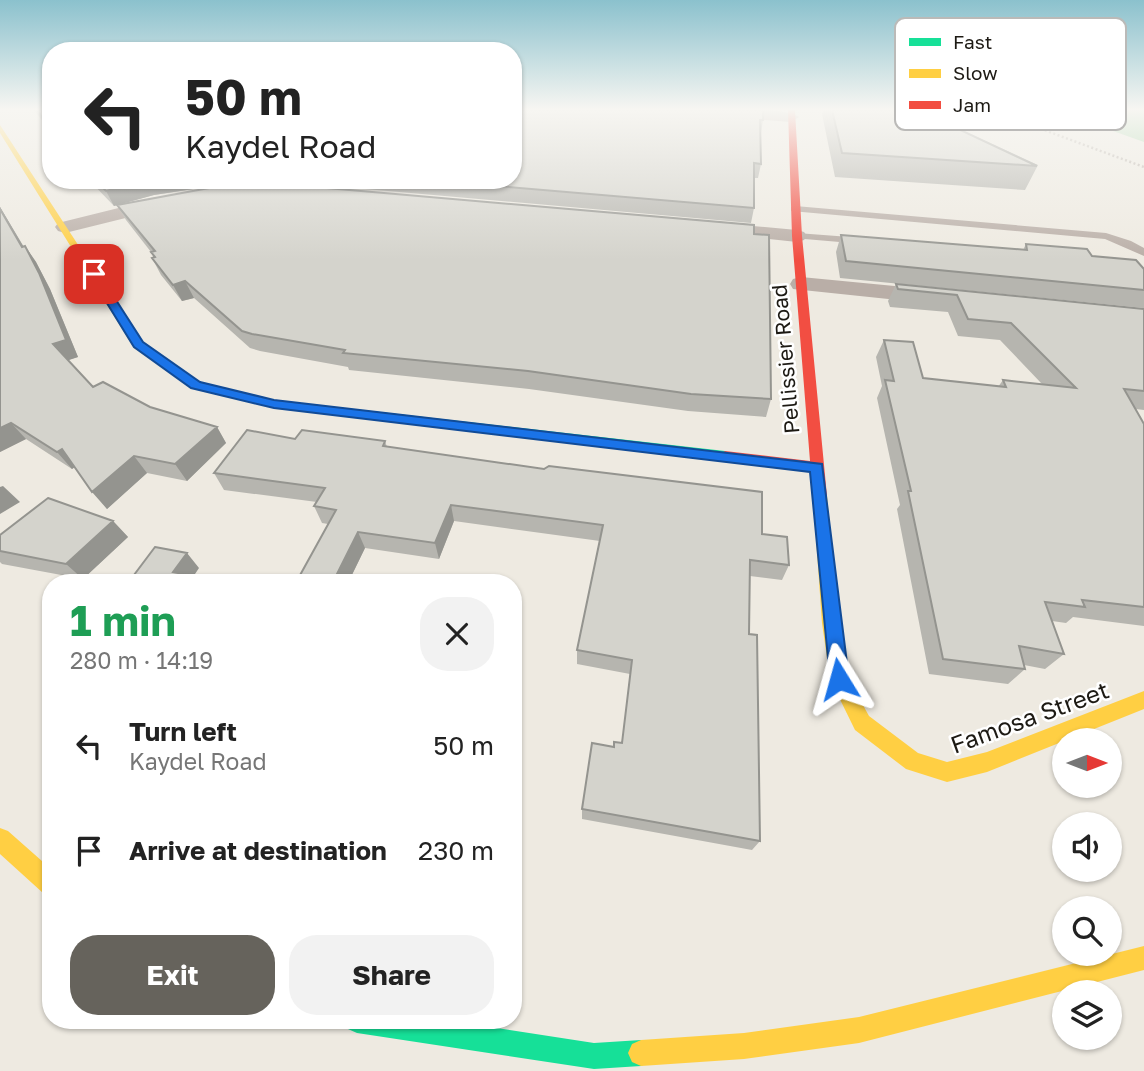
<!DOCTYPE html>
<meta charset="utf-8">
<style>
body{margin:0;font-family:"Golos Text",sans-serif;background:#f2f2f2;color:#222;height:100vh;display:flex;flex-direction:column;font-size:26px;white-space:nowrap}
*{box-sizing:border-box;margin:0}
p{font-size:23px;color:#767676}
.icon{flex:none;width:38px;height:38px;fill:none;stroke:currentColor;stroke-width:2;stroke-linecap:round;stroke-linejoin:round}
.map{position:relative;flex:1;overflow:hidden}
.sheet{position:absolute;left:42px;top:574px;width:480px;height:455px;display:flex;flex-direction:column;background:#fff;border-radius:28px;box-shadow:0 2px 5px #0004}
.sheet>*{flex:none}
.hud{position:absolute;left:42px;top:42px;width:480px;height:147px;border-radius:28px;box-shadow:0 2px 5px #0004;background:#fff;color:#222;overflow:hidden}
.needle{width:46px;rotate:90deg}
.tools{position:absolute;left:1052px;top:728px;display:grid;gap:14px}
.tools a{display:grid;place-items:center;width:70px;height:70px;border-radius:50%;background:#fff;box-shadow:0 2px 5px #0004;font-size:35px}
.pin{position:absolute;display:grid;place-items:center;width:60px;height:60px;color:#fff;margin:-30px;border-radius:14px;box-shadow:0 4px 10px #0006}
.me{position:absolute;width:77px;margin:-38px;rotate:352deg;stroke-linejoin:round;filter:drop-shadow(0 0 5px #0008)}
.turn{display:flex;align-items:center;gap:24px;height:147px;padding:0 28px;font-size:32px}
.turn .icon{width:91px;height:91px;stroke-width:2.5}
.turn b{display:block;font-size:49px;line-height:60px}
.round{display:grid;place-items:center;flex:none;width:74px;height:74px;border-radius:28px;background:#f2f2f2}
.summary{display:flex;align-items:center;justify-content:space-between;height:119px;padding:0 28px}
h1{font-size:42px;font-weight:700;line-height:52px;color:#1e9e55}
.action{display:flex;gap:14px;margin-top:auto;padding:14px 28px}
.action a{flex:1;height:80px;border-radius:28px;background:#66635c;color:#fff;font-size:28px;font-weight:700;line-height:80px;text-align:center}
.action a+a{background:#f2f2f2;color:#222}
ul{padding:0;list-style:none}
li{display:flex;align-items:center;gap:21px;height:105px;padding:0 28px}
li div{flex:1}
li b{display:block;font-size:26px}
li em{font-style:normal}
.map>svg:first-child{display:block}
.water{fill:#a1d4a5}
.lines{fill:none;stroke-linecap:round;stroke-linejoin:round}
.path{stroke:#b6aea7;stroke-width:2.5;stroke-dasharray:2 2.5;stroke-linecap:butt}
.lane{fill:#b9aea7;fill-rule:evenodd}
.street{fill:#b9aea7;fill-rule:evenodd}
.fast{fill:#16e098;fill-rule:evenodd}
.slow{fill:#ffcf43;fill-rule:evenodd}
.jam{fill:#f24e42;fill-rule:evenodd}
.wall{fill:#b6b5af}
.shaded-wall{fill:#94948f}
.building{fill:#d4d3cc;stroke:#94948f;stroke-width:2}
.route{fill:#1a73e8;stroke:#114b97;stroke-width:2}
.labels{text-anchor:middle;stroke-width:5;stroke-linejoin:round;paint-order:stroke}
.street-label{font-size:21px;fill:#1d1a14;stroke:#fff}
.near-street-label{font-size:24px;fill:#1d1a14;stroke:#fff}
.key{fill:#fff;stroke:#bbbab8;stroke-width:2}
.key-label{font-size:19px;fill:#1d1a14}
</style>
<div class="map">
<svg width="1144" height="1071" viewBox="0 0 1144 1071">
<rect width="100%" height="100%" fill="#eeeae1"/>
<path class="water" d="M 1054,110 L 1144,110 L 1144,142 Z"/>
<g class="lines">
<path class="path" d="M 990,110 L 1144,167"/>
<path class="lane" d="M 795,206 L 1106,233 L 1131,241 L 1144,248 L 1144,256 L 1105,239 L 791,211 L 791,207 Z
M 797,233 L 863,238 L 868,241 L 863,244 L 793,238 L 793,234 Z"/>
<path class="street" d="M 686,110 C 706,110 787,106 799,117 L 791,122 L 693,114 Z
M 167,196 L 176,202 L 174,206 L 65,233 L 58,231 L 55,227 L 58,223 Z
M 708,222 L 797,230 L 804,232 L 807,236 L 804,240 L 797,242 L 701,232 L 698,228 L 701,224 Z
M 801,277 L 936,290 L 944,292 L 947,297 L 944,302 L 936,304 L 793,289 L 790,284 L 793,279 Z"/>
<path class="fast" d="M 198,382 L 274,400 L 725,451 L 732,456 L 725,461 L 274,408 L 194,389 L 194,383 Z
M 344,1020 L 444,1020 L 594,1043 L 641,1040 L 650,1044 L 654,1053 L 650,1062 L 641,1066 L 594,1069 L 357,1033 L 348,1029 Z"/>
<path class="slow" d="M 0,125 L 142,343 L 202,383 L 202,389 L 194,389 L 134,348 L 0,133 Z
M 820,490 L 827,496 L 840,623 L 848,678 L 869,716 L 918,753 L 947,762 L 987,752 L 1144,691 L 1144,709 L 987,772 L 947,782 L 906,769 L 855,730 L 830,679 L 822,623 L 813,496 Z
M 0,828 L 8,831 L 51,869 L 51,896 L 43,893 L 0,854 Z
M 1144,946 L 1144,970 L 859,1043 L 744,1059 L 641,1066 L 632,1062 L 628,1053 L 632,1044 L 641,1040 L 744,1033 L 859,1017 Z"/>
<path class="jam" d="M 788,110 L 795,110 L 802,236 L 827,496 L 820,502 L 813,496 L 811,471 L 725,461 L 718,456 L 725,451 L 810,461 L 792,236 Z"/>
</g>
<path class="wall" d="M 34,110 L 51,110 L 51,132 Z
M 513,110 L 763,120 L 761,133 L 761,164 L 758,178 L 754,178 L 754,208 L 751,223 L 320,185 L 226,184 L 154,195 L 120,204 L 754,234 L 771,399 L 766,417 L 688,411 L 529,389 L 349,370 L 348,367 L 260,351 L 250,348 L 194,298 L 182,301 L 161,275 L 152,258 L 154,258 L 151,252 L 126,220 L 117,205 L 114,206 L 89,180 L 513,180 Z
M 823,110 L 918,110 L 1038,165 L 1025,190 L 835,177 L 822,114 Z
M 0,207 L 24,247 L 25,246 L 36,262 L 50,289 L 78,357 L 68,360 L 93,387 L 150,407 L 217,427 L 226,443 L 187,481 L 147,473 L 107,509 L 75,467 L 72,469 L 26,439 L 0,452 Z
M 841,235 L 1023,250 L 1026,244 L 1092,256 L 1144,269 L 1144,308 L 840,278 L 836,252 Z
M 896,284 L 1144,309 L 1144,410 L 1136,409 L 1144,424 L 1144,626 L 1073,617 L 1066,623 L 1052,621 L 1064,654 L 1045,669 L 1024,665 L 1025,669 L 1008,684 L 929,674 L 897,509 L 900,505 L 877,398 L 882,386 L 876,357 L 884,340 L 923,378 L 998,387 L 1003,380 L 1042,384 L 1000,340 L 958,336 L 948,312 L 890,307 L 888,301 Z
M 295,439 L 385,441 L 387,447 L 762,534 L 789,565 L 782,580 L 750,576 L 749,634 L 760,841 L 752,850 L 582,819 L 582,809 L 613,747 L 622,743 L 630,674 L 577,664 L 577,650 L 600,541 L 454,521 L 439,559 L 365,548 L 348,583 L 302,583 L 299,577 L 328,524 L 322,523 L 314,506 L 317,502 L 224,490 L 214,473 Z
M 113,521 L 128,537 L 83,579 L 2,564 L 0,562 L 0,535 Z"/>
<path class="shaded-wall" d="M 149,180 L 224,180 L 226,184 L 154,195 L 114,206 L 106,191 Z
M 0,207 L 33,263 L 22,247 L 0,209 Z
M 25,246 L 36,262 L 50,289 L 78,357 L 66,361 L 53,344 Z
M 185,281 L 194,298 L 182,301 L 173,285 Z
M 11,423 L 26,439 L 0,452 L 0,428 Z
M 217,427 L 226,443 L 187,481 L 175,464 Z
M 62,449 L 76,466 L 72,469 L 57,452 Z
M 134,456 L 147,473 L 107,509 L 92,492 Z
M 3,486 L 20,502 L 0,514 L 0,487 Z
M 451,505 L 454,521 L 439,559 L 435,543 Z
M 113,521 L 128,537 L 83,579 L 66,564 Z
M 358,532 L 365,548 L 348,583 L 333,583 Z
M 187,553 L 199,568 L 189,583 L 173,572 Z"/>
<path class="building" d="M 37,110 L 51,110 L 51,128 Z
M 513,110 L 763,110 L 763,120 L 760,120 L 761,164 L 754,163 L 754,208 L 427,180 L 513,180 Z
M 832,110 L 918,110 L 1037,166 L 842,153 Z
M 95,180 L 149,180 L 106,191 Z
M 220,186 L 315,187 L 754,225 L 754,234 L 769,235 L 771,399 L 691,394 L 528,371 L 343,353 L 345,350 L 252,334 L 242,331 L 185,281 L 173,285 L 152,258 L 155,257 L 151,252 L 155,251 L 117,205 Z
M 0,209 L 22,247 L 25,246 L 39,273 L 66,340 L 53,344 L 93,387 L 103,382 L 150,407 L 217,427 L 175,464 L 134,456 L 92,492 L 62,449 L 57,452 L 11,423 L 0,428 Z
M 841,235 L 1027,250 L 1026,244 L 1087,249 L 1092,256 L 1136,260 L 1144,269 L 1144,290 L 846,261 Z
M 896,284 L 1144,309 L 1144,391 L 1124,389 L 1144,424 L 1144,607 L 1082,600 L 1085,607 L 1045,602 L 1064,654 L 1019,646 L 1025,669 L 943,659 L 908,491 L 911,491 L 885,380 L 894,381 L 884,340 L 913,342 L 923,378 L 1006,387 L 1003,380 L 1076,388 L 1011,323 L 968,319 L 957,295 L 898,289 Z
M 247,430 L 295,439 L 302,430 L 385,441 L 383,446 L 544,469 L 549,466 L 762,492 L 762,534 L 787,537 L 789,565 L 750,560 L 749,634 L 757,635 L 760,841 L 582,809 L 592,743 L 614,747 L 614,742 L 622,743 L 632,660 L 577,650 L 603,525 L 451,505 L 435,543 L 358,532 L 333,582 L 299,577 L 336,510 L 314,506 L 325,488 L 214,473 Z
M 48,498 L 113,521 L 66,564 L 0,551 L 0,535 Z
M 155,547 L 187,553 L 173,572 L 225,582 L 128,583 Z"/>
<linearGradient id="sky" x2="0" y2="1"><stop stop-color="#8bc1cd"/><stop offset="0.42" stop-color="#f7f6f2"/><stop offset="1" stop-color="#f7f6f2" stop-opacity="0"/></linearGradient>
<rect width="1144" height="260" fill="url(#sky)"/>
<path class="route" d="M 90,272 L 98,272 L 143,342 L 200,382 L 274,400 L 822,464 L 849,679 L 846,685 L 839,688 L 833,685 L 830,679 L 810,472 L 274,408 L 191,388 L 134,347 L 89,274 Z"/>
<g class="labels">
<g class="street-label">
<text transform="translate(786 359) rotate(-95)" y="7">Pellissier Road</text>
</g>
<g class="near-street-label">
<text transform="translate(1030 718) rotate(-20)" y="8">Famosa Street</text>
</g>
</g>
<rect x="895" y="18" width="231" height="112" rx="10" class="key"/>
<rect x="909" y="38" width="32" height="8" fill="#16e098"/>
<rect x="909" y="69" width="32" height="9" fill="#ffcf43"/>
<rect x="909" y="101" width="32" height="8" fill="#f24e42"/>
<g class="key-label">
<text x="953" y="49">Fast</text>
<text x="953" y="80">Slow</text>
<text x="953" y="112">Jam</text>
</g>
</svg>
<div class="tools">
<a><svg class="needle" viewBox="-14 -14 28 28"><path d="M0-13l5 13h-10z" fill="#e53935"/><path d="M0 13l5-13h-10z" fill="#767676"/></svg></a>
<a><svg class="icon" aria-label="sound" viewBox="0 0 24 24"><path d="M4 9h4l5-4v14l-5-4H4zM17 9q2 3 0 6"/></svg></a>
<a><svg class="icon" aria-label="search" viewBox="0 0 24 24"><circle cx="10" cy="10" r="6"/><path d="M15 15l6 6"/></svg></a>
<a><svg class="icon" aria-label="layers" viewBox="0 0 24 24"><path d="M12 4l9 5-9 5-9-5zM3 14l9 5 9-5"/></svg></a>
</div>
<div class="pin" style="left:94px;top:274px;background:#d93025"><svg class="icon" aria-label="arrive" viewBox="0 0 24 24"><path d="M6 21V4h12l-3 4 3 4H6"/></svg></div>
<svg class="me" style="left:839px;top:679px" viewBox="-20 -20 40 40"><path d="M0-17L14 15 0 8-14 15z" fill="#1a73e8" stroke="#fff" stroke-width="4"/></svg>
<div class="hud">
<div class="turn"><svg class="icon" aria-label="left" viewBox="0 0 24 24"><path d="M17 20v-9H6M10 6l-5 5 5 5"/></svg><div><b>50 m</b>Kaydel Road</div></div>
</div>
<section class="sheet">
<div class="summary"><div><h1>1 min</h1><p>280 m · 14:19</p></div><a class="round"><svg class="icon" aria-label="close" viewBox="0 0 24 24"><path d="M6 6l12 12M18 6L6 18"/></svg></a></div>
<ul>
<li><svg class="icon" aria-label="left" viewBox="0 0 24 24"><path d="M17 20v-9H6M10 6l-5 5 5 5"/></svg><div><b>Turn left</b><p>Kaydel Road</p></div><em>50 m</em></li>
<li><svg class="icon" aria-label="arrive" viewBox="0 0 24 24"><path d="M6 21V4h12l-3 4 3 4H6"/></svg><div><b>Arrive at destination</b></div><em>230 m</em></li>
</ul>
<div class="action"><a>Exit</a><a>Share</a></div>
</section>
</div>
